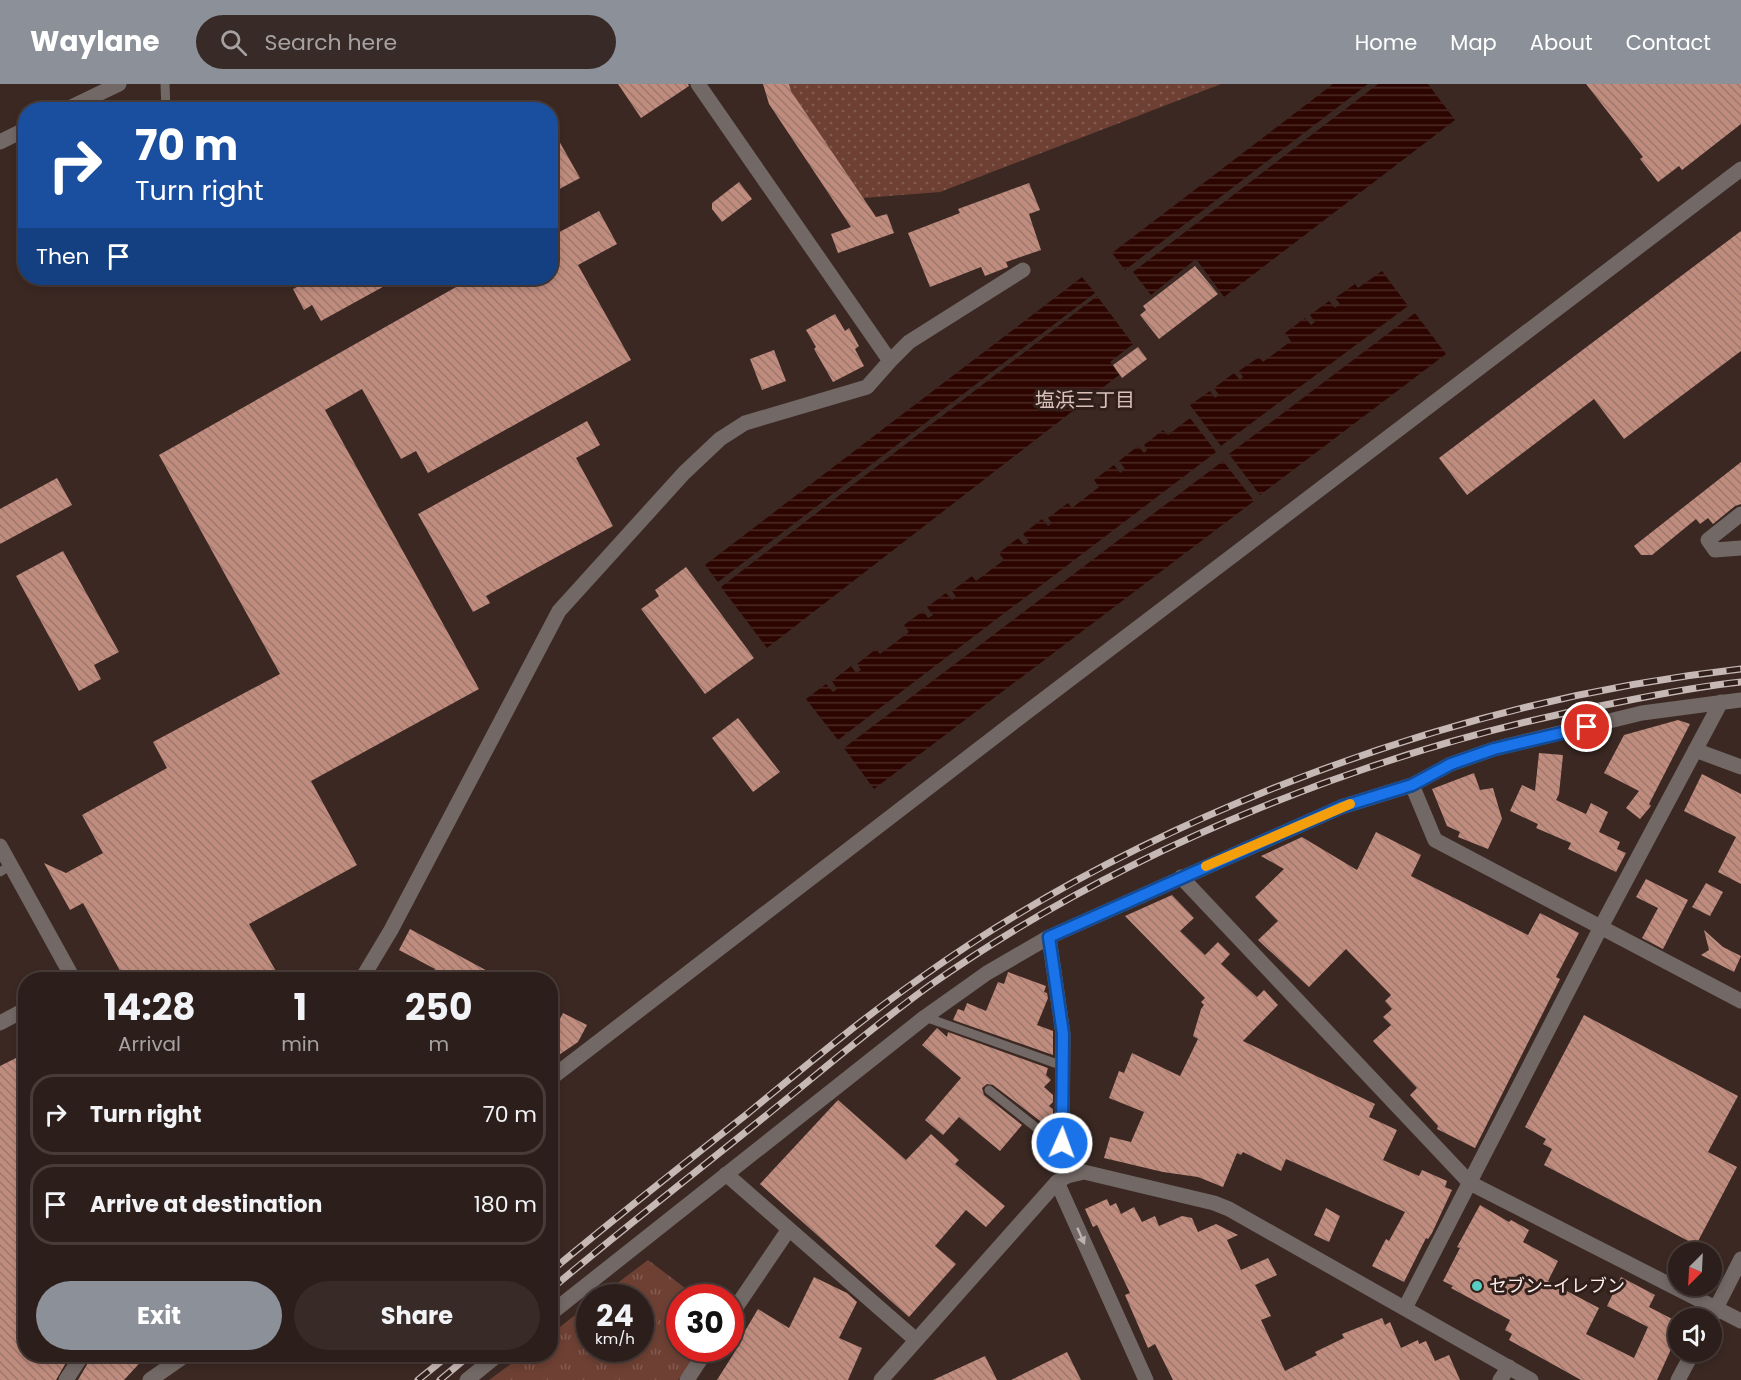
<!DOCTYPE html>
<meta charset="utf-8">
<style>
body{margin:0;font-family:Poppins,"Noto Sans JP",sans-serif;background:#382b27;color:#f1f3f6;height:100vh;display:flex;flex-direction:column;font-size:22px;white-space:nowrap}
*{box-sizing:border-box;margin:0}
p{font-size:20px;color:#a6a2a2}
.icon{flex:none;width:33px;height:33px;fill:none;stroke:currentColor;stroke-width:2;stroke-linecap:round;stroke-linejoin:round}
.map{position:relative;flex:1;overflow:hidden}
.details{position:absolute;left:18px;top:888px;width:540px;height:390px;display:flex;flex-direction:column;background:#2c1e1a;border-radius:24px;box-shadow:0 3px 9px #0003,0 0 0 2px #483c39}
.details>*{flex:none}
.guide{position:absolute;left:18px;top:18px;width:540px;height:183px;border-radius:24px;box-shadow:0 3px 9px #0003,0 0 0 2px #483c39;background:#1a4fa0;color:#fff;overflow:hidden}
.needle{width:39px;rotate:204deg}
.buttons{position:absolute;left:1668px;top:1158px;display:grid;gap:12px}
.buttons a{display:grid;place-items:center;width:54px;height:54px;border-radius:50%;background:#2c1e1a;box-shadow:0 3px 9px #0003,0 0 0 2px #483c39;font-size:30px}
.speed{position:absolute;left:576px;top:1200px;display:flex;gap:12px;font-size:30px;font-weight:700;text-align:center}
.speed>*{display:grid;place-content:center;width:78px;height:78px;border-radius:50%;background:#2c1e1a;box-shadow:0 3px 9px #0003,0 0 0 2px #483c39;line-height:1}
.speed small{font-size:15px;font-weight:400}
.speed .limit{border:9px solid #d22;background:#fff;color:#111}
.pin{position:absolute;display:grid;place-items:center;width:51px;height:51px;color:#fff;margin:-26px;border:3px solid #fff;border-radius:50%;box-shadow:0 2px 6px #0007}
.me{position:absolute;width:66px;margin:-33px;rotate:2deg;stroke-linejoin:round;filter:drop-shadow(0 0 4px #0008)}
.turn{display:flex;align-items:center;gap:21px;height:126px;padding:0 18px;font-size:27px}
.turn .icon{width:78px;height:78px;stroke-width:2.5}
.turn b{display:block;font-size:42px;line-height:51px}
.then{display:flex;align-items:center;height:57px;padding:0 18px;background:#0003;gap:12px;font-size:22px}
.eta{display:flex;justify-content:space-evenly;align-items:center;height:102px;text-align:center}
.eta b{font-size:36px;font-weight:700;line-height:42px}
.action{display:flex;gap:12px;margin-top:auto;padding:12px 18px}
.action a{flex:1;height:69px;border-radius:36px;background:#8c9099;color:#fff;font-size:24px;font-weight:700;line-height:69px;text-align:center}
.action a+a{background:#382b27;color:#f1f3f6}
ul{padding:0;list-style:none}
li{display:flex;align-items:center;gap:18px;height:81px;margin:0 12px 9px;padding:0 6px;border:3px solid #483c39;border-radius:24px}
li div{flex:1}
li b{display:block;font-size:22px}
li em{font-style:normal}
header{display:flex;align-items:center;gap:36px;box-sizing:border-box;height:84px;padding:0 30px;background:#8c9099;color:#fff}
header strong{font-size:28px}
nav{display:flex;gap:33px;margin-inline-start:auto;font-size:21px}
.search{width:420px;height:54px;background:#382b27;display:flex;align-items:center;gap:15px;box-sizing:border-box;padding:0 21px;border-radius:33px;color:#a6a2a2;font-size:22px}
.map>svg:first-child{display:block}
.grass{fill:url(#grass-dots)}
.park{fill:url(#park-tufts)}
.water{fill:url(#water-rules)}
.building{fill:url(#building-back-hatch)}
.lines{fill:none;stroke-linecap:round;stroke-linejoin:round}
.service{stroke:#726865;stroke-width:9}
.minor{stroke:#726865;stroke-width:15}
.tertiary{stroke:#726865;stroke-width:15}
.rail-casing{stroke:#c6b8b4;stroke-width:7}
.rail{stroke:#301f1a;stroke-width:4.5;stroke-dasharray:14;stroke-linecap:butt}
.oneway{fill:#beb2af}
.route-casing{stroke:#114b97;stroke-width:15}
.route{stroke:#1a73e8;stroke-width:10}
.slow{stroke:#f59e0b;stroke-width:10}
.poi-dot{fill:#57cec2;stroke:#301f1a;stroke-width:2}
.labels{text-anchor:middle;stroke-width:6;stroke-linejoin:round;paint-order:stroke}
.poi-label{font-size:18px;fill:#fcefec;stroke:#301f1a;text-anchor:start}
.neighbourhood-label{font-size:20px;fill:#dac1ba;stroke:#301f1a}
</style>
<header>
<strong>Waylane</strong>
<div class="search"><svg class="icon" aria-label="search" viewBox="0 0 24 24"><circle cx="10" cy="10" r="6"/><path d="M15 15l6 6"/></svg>Search here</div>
<nav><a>Home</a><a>Map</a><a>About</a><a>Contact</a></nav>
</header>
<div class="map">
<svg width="1741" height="1296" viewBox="0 0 1741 1296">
<defs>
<pattern id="grass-dots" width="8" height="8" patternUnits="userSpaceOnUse" patternTransform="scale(1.5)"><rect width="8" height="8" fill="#6d4033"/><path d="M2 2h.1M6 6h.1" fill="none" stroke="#835c51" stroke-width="1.8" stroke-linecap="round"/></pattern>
<pattern id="park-tufts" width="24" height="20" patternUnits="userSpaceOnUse" patternTransform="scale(1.5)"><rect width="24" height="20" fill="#6d4033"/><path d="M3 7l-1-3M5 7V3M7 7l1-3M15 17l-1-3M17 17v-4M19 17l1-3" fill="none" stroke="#835c51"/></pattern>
<pattern id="water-rules" width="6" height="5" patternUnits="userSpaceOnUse" patternTransform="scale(1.5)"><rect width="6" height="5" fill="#2c0500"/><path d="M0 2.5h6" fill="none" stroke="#4c2a25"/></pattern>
<pattern id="building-back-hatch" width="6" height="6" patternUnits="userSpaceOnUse" patternTransform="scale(1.5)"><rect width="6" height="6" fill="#c08c7e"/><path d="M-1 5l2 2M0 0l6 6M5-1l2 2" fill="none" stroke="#9d786e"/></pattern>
</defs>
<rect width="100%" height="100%" fill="#3b2823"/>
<path class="grass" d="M 789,0 L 1221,0 L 940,108 L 863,114 L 791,7 Z"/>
<path class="park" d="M 648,1176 L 697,1213 L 680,1214 L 680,1264 L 700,1265 L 678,1296 L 489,1296 L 523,1271 L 550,1270 L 551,1250 L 589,1220 L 590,1264 L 640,1264 L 640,1214 L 599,1213 Z"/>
<path class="water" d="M 1333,0 L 1368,0 L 1125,186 L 1112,169 Z
M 1378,0 L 1428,0 L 1455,36 L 1224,213 L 1196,175 L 1151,211 L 1133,188 Z
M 1382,187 L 1408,222 L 1221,362 L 1190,321 L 1210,307 L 1215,314 L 1219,311 L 1214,304 L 1234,289 L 1240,296 L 1243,293 L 1239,287 L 1259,273 L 1263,278 L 1291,257 L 1285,249 L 1305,234 L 1311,241 L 1315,238 L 1310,231 L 1329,217 L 1335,224 L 1340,220 L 1335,214 L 1355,200 L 1358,204 Z
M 1082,193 L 1095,209 L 718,498 L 705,481 Z
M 1097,212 L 1133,260 L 1110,278 L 1119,291 L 767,564 L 721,503 Z
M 1415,229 L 1446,270 L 1260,411 L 1229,370 Z
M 1190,334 L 1216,368 L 838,656 L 806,615 L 826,600 L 833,608 L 837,605 L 832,597 L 851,582 L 856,589 L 861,586 L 857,580 L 876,565 L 880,570 L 909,548 L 904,541 L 923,527 L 928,534 L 933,531 L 927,523 L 946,509 L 952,516 L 956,513 L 952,507 L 972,492 L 976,497 L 1004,476 L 999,469 L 1018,454 L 1024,461 L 1029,458 L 1023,450 L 1042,435 L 1048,442 L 1052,439 L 1048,434 L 1068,419 L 1072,424 L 1099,403 L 1094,396 L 1114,381 L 1120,389 L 1125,385 L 1119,377 L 1138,362 L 1144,369 L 1147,366 L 1144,361 L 1163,346 L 1168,351 Z
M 1223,377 L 1254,417 L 874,705 L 844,664 Z"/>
<path class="building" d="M 618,0 L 688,0 L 689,2 L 641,34 Z
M 763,0 L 789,0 L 791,7 L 876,133 L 887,130 L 894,149 L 838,169 L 831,150 L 851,143 L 769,20 Z
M 1586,0 L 1741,0 L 1741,40 L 1682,86 L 1679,82 L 1658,98 L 1640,75 L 1643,73 Z
M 550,41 L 580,94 L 550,110 Z
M 739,98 L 752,115 L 722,138 L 712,125 L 712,119 Z
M 1029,99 L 1040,126 L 1029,130 L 1041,166 L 1006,178 L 1008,183 L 985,192 L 981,183 L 930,203 L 908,149 L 960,129 L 958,125 Z
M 599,127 L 617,160 L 578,181 L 631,276 L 428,389 L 416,367 L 401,375 L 362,305 L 325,326 L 479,605 L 311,697 L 357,781 L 249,840 L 281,896 L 125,896 L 83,819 L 70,826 L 44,779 L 66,789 L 103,769 L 82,731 L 167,684 L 153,658 L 280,590 L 159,371 L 472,194 L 550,194 L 550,153 Z
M 1741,147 L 1741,267 L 1624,355 L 1594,315 L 1467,411 L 1439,374 Z
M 1195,182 L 1218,210 L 1159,255 L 1140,231 L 1146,226 L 1143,222 Z
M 297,194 L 399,194 L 321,237 L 312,221 L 304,226 L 293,205 L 301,201 Z
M 835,230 L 845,247 L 849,244 L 859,262 L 855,265 L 864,282 L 833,298 L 814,265 L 816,263 L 806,246 Z
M 1138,263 L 1147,275 L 1122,294 L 1113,281 Z
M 774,266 L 786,297 L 762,306 L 750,275 Z
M 587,337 L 600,361 L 576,374 L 613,442 L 486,512 L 490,519 L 473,528 L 418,430 Z
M 1741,378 L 1741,420 L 1735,422 L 1713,440 L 1708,434 L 1700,440 L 1696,435 L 1652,471 L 1641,471 L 1634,462 Z
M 57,394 L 72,421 L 0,460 L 0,425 Z
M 63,467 L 119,568 L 94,581 L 101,595 L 79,607 L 16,492 Z
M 686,483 L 754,574 L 705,610 L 641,525 L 659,512 L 655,506 Z
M 738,634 L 780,688 L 753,708 L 712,654 Z
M 1678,636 L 1690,640 L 1649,720 L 1651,722 L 1640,735 L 1626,724 L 1639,707 L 1604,689 L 1624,651 Z
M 1539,669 L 1563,671 L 1559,710 L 1556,716 L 1586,730 L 1591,719 L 1608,728 L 1599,748 L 1620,758 L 1617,765 L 1626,769 L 1616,788 L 1568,765 L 1571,759 L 1536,744 L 1538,740 L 1510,727 L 1522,701 L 1535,707 Z
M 1474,689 L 1480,706 L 1493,704 L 1502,735 L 1488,765 L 1458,753 L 1460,748 L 1447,742 L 1432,705 Z
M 1702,690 L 1741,710 L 1741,800 L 1718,788 L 1736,753 L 1684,727 Z
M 1376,748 L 1421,771 L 1411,792 L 1528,851 L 1540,829 L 1579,849 L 1556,893 L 1560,895 L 1475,1064 L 1437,1045 L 1438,1042 L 1410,1011 L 1417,1004 L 1373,957 L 1391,941 L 1383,933 L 1392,925 L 1385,917 L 1391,911 L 1346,865 L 1309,903 L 1258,856 L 1278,837 L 1255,813 L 1284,785 L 1261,772 L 1302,753 L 1357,786 Z
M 1646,795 L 1688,816 L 1663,865 L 1642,854 L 1658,824 L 1636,813 Z
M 1706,799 L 1723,808 L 1710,832 L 1692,823 Z
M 1172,811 L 1194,834 L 1180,847 L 1205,871 L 1218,858 L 1230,870 L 1221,880 L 1257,913 L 1264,906 L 1278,921 L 1243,957 L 1375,1020 L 1369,1033 L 1397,1046 L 1383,1076 L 1419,1092 L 1422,1086 L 1447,1097 L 1445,1103 L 1452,1106 L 1432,1149 L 1428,1155 L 1426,1154 L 1404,1198 L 1372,1182 L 1386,1155 L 1389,1157 L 1405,1128 L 1286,1075 L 1281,1087 L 1243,1068 L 1241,1071 L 1237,1069 L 1223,1103 L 1198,1093 L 1163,1088 L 1104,1074 L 1110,1053 L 1131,1058 L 1144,1028 L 1109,1014 L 1119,987 L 1124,989 L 1132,969 L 1180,992 L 1198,955 L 1193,952 L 1201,925 L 1204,921 L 1201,918 L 1205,914 L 1125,832 Z
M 410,845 L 504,896 L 429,896 L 435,885 L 399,866 Z
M 1704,846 L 1723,863 L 1741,872 L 1734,888 L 1701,871 L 1709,866 Z
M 1008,888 L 1046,902 L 1044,908 L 1047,909 L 1048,914 L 1037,941 L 1053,947 L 1053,971 L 953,936 L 958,925 L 964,927 L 967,919 L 986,927 L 998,898 L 1004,900 Z
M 563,929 L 587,941 L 578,958 L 550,977 L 550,954 Z
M 1584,931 L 1738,1012 L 1708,1068 L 1737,1083 L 1696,1161 L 1544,1081 L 1552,1065 L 1543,1060 L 1546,1055 L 1525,1043 Z
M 937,944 L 947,953 L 948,948 L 1048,984 L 1046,991 L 1051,996 L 1044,1003 L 1053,1011 L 1053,1018 L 1049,1022 L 1053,1025 L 1053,1030 L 1044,1040 L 993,1001 L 987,1000 L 982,1004 L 984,1011 L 1022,1041 L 1000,1067 L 959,1033 L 943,1051 L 925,1036 L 961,994 L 922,961 Z
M 26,969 L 26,1174 L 16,1188 L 26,1195 L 26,1270 L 71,1270 L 56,1296 L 0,1296 L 0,982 Z
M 838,1016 L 906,1076 L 931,1050 L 959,1076 L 955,1080 L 1005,1122 L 986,1143 L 966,1126 L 935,1162 L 956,1180 L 909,1233 L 760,1100 Z
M 1107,1115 L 1110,1122 L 1116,1119 L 1121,1130 L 1134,1123 L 1142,1138 L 1155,1132 L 1159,1142 L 1182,1132 L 1192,1134 L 1198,1148 L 1216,1140 L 1238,1151 L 1227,1156 L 1241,1186 L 1268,1174 L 1277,1191 L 1255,1201 L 1271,1232 L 1261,1236 L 1285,1287 L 1317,1271 L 1315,1268 L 1344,1254 L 1342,1250 L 1382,1234 L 1385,1241 L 1390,1238 L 1401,1264 L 1418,1256 L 1419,1260 L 1426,1257 L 1435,1277 L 1449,1271 L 1460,1296 L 1173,1296 L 1155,1260 L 1148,1264 L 1125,1211 L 1130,1209 L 1097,1141 L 1093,1143 L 1085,1125 Z
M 1480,1121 L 1509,1138 L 1511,1136 L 1529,1146 L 1523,1158 L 1558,1177 L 1548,1197 L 1599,1224 L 1586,1250 L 1634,1274 L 1648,1243 L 1607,1222 L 1621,1193 L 1655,1211 L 1649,1223 L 1678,1238 L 1678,1267 L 1672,1263 L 1657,1296 L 1581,1296 L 1509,1256 L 1512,1250 L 1505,1246 L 1510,1236 L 1451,1204 L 1453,1202 L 1443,1197 L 1460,1164 L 1457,1163 Z
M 1326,1124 L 1340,1132 L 1329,1158 L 1314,1151 Z
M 814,1193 L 847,1209 L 857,1218 L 839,1254 L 862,1264 L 848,1296 L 717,1296 L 741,1258 L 739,1257 L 758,1225 L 789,1244 Z
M 1067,1268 L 1081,1296 L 1011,1296 Z
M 93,1270 L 148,1270 L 124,1296 L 78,1296 Z
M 985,1272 L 997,1296 L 933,1296 Z"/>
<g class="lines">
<path class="service" d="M 165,0 L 166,26
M 0,788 L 11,781
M 925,933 L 1063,982
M 989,1006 L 1048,1053 L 1062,1059"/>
<path class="minor" d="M 890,277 L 909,258 L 1023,186
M 1741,430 L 1708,456 L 1715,466 L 1741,464
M 1695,666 L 1741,683
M 1412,701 L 1435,756 L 1741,917
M 0,762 L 74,896
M 1181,793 L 1470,1099 L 1741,1237
M 1049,853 L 1063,950 L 1062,1059 L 1067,1092
M 361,896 L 391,846 L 559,527 L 684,389 L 720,355 L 745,339 L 867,303 L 890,277 L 698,0
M 0,939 L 26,925
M 550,995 L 1010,641 L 1741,85
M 726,1090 L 916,1256
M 1057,1098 L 1146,1296
M 1405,1224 L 1601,843 L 1721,618
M 550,1230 L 925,933 L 987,889 L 1049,853 L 1341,723 L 1412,701 L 1451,680 L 1494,665 L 1642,629 L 1741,616
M 730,1232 L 789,1145
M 1711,1234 L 1741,1175
M 66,1296 L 83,1270
M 150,1296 L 187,1270
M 467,1296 L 499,1270
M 687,1296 L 708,1264
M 1500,1296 L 1509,1283
M 1678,1296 L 1693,1268"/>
<path class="tertiary" d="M 65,26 L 119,0
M 0,58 L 26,45
M 881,1296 L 1057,1098 L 1067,1092 L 1084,1088 L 1214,1119 L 1229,1125 L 1531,1296"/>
<g class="rail-casing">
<path id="rail" d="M 550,1188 C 615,1134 681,1082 747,1030 C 803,984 859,937 919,895 C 1150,730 1459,616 1741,585
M 550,1206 C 620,1147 692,1091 763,1034 C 818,990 872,943 929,902 C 1128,762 1381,662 1620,618 C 1660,610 1700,602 1741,598
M 418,1296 L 450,1270
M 440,1296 L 471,1270"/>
</g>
<use href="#rail" class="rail"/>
</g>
<defs><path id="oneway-solid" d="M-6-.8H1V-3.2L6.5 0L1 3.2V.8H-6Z" transform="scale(1.5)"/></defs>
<use class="oneway" href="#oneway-solid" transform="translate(1081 1152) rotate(66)"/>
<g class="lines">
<g class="route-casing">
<path id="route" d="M 1062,1059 L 1063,950 L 1049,853 L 1341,723 L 1412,701 L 1451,680 L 1494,665 L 1587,643"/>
</g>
<use href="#route" class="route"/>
<path class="slow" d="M 1206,782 L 1350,720"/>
</g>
<circle class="poi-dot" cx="1477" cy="1202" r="6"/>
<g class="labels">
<g class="poi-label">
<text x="1489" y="1208">セブン-イレブン</text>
</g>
<g class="neighbourhood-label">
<text x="1085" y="323">塩浜三丁目</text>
</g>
</g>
</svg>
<div class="buttons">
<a><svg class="needle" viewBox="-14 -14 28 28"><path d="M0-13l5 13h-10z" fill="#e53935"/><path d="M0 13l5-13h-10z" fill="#a6a2a2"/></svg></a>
<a><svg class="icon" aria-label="sound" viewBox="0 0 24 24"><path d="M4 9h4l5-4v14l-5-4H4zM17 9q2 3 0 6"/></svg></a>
</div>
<div class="speed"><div>24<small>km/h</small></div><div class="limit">30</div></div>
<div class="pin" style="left:1587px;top:643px;background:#d93025"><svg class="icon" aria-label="arrive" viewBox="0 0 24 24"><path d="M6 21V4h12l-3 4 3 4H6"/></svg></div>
<svg class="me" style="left:1062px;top:1059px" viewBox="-20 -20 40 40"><circle r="17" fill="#1a73e8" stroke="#fff" stroke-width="3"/><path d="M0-11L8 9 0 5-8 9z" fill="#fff"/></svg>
<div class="guide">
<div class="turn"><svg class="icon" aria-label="right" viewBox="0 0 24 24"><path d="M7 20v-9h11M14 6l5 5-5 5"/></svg><div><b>70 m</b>Turn right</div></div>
<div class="then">Then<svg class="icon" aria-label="arrive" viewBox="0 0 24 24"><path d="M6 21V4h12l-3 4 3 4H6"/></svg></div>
</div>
<section class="details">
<div class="eta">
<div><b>14:28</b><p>Arrival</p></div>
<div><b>1</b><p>min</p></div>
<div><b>250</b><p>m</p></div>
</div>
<ul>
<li><svg class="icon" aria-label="right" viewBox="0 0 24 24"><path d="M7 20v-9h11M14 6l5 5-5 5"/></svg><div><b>Turn right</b></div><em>70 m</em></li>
<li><svg class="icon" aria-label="arrive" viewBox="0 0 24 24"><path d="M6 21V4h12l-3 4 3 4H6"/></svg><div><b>Arrive at destination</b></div><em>180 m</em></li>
</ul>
<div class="action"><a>Exit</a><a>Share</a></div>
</section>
</div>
